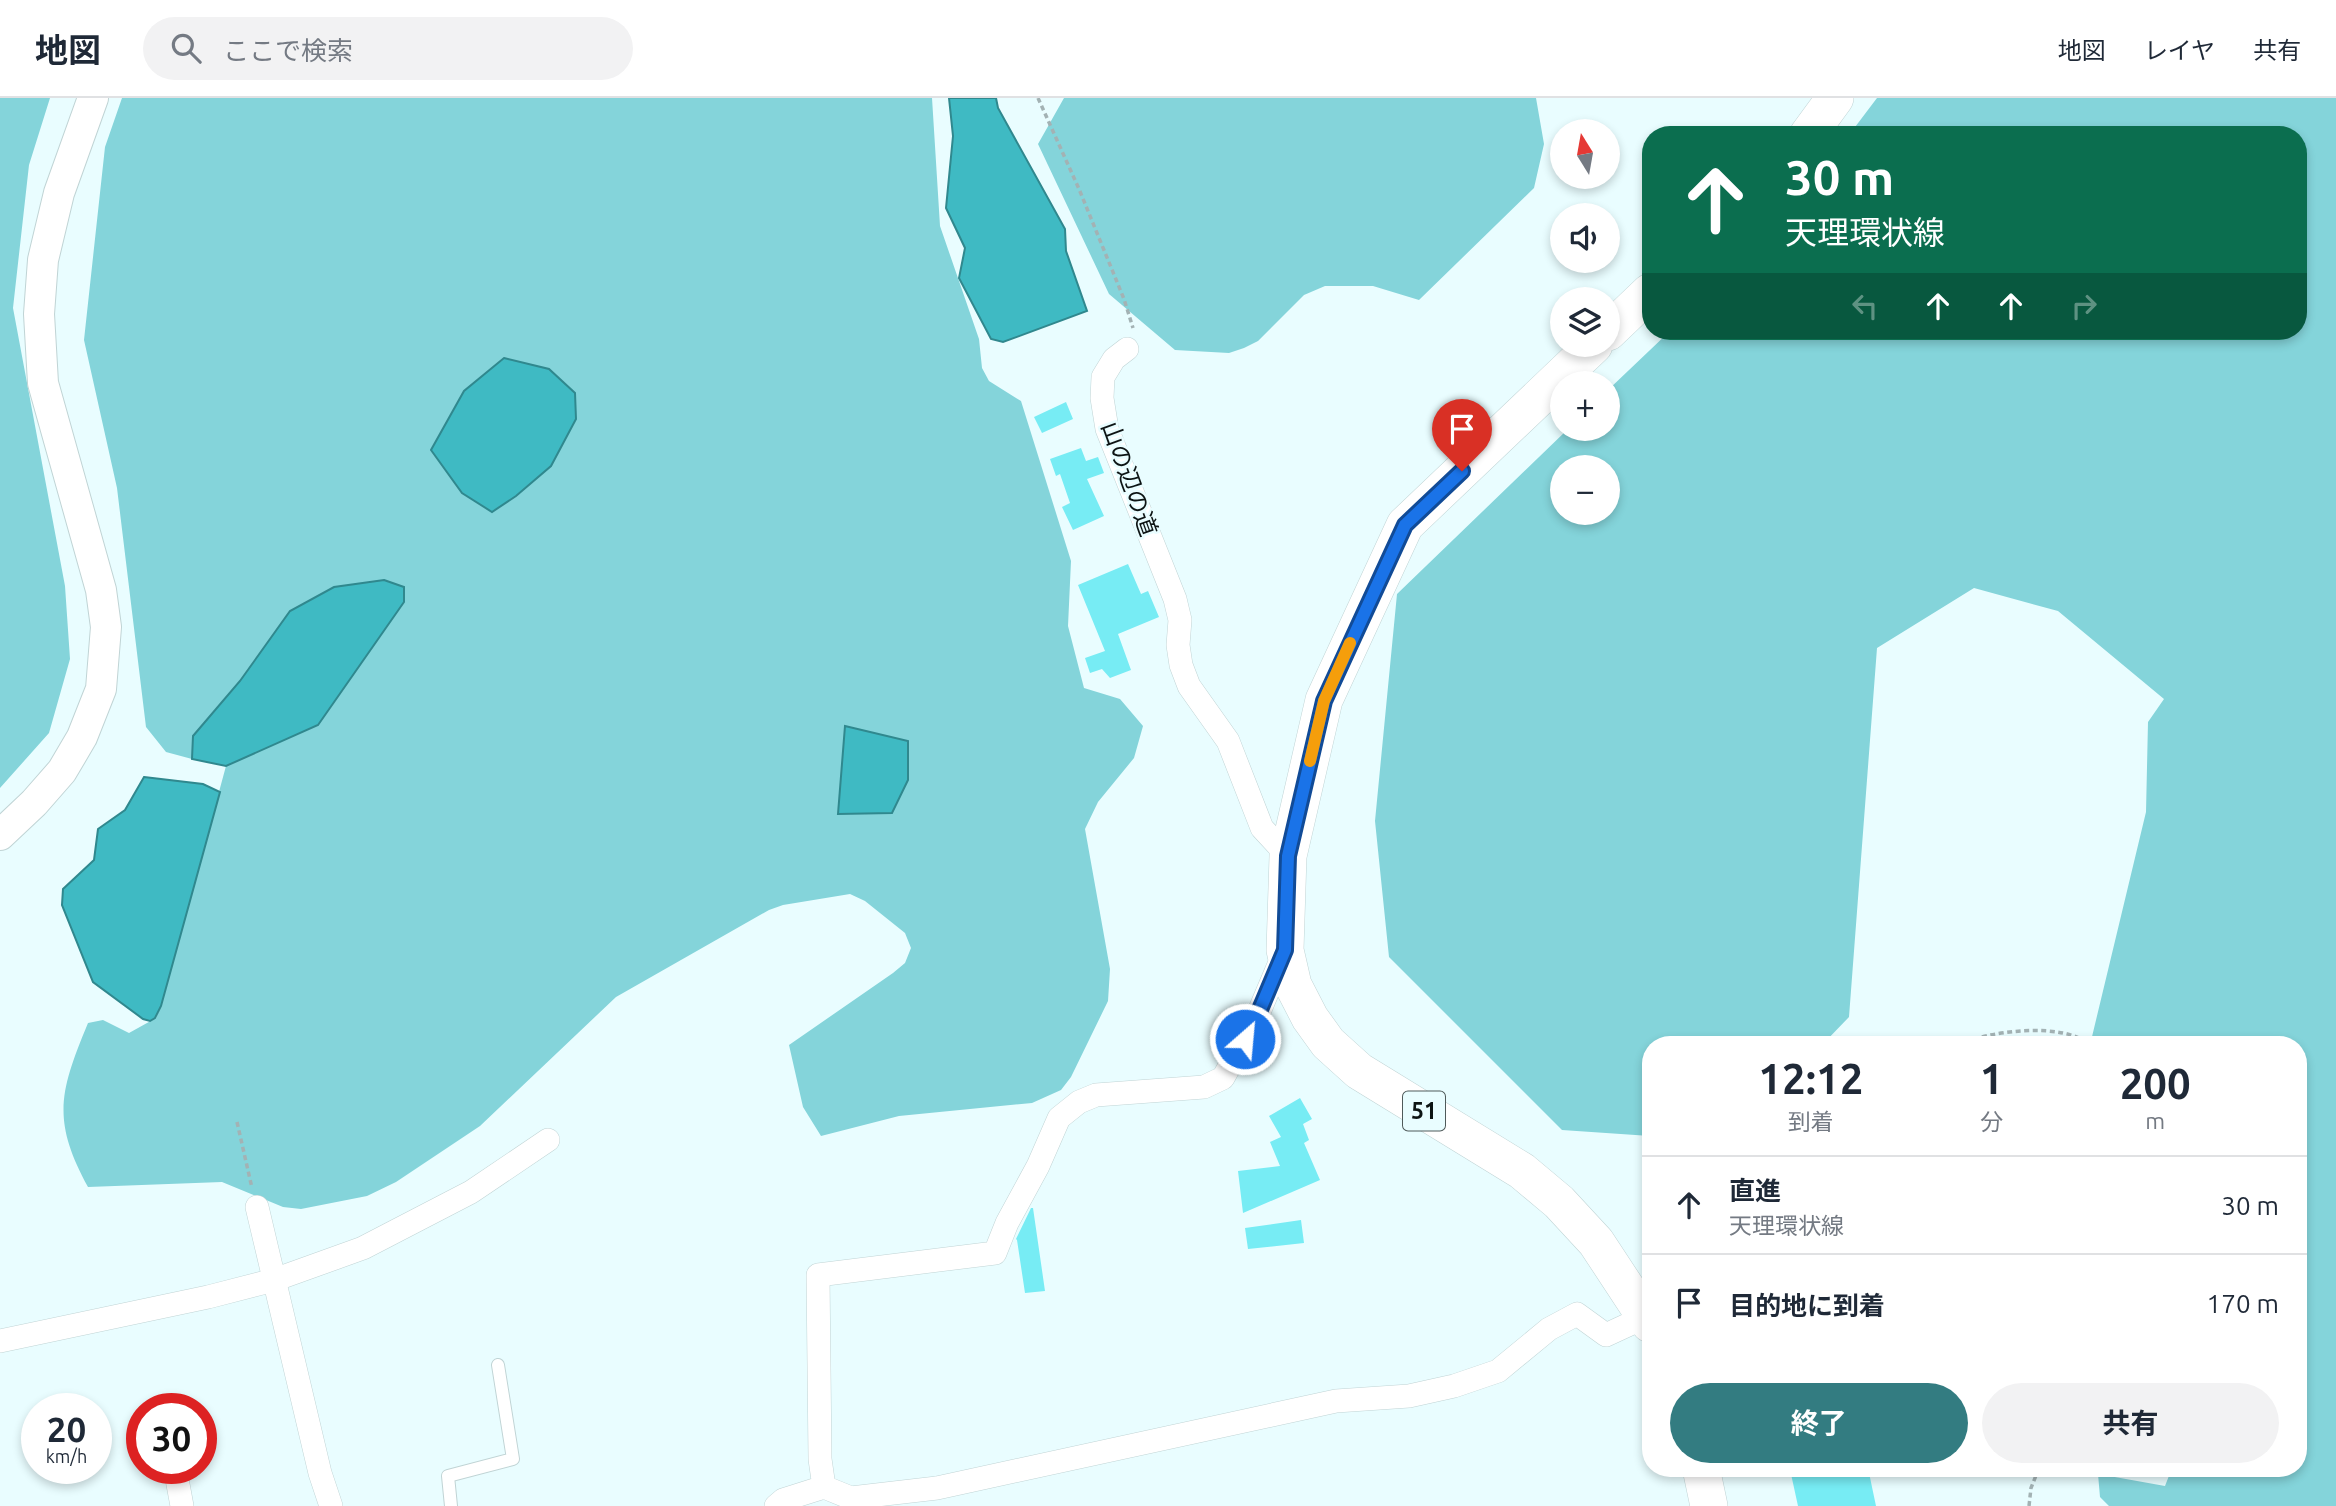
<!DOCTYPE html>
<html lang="ja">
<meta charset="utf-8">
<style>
body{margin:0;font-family:Ubuntu,"Noto Sans JP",sans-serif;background:#f2f2f3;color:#1f2937;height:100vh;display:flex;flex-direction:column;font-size:26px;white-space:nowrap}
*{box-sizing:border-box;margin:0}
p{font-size:23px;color:#747a83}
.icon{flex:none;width:38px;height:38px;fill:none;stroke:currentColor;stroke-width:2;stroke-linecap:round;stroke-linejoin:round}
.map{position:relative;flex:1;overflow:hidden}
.details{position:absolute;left:1642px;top:938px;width:665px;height:441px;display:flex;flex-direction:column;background:#fff;border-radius:28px;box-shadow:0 4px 10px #0003}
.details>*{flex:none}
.top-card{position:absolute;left:1642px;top:28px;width:665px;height:214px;border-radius:28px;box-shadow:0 4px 10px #0003;background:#0b6e4f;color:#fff;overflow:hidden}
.needle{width:46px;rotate:349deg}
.controls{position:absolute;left:1550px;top:21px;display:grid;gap:14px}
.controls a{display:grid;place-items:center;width:70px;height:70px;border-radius:50%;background:#fff;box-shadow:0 4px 10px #0003;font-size:35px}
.speed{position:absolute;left:21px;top:1295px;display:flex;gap:14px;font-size:35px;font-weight:700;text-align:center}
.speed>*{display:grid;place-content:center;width:91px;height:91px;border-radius:50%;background:#fff;box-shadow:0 4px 10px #0003;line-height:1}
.speed small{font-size:18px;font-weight:400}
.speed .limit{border:10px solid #d22;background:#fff;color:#111}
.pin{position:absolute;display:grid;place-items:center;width:60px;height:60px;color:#fff;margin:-72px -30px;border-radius:50% 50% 50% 0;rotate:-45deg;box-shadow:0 0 7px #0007}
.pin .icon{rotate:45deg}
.me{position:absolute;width:77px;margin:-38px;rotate:27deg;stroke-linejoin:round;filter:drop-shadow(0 0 5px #0008)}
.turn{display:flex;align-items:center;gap:24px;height:147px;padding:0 28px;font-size:32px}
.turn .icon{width:91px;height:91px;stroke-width:2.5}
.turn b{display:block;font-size:49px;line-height:60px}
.lanes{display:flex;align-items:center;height:66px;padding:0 28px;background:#0003;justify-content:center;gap:35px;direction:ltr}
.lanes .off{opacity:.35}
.eta{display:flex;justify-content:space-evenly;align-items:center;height:119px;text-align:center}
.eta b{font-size:42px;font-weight:700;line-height:49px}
.cta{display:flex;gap:14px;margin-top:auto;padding:14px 28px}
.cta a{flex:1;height:80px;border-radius:42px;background:#337c81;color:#fff;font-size:28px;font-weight:700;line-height:80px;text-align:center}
.cta a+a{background:#f2f2f3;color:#1f2937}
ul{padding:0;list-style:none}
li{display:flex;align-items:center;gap:21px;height:98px;padding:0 28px;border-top:2px solid #e0e1e3}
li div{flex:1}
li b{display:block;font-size:26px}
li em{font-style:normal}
header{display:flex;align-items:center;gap:42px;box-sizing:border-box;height:98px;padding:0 35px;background:#fff;border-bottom:2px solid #e0e1e3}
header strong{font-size:33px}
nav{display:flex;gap:38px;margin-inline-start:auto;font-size:24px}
.search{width:490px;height:63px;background:#f2f2f3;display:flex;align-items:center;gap:18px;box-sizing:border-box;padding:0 24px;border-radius:38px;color:#747a83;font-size:26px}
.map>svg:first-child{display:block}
.green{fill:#84d4da;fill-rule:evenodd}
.water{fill:#3fbac3;stroke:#30888e;stroke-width:2}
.building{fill:#77ecf4}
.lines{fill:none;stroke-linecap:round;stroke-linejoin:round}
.service-casing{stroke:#c0d4d5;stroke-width:14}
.minor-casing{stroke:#c0d4d5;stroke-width:24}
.tertiary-casing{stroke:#c0d4d5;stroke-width:32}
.primary-casing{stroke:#c0d4d5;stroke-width:38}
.path{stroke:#a3b2b4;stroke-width:3.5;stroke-dasharray:5 3.5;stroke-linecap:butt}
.service{stroke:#fff;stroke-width:12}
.minor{stroke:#fff;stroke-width:23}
.tertiary{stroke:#fff;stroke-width:30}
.primary{stroke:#fff;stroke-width:37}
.route-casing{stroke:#114b97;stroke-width:18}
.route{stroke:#1a73e8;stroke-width:12}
.slow{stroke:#f59e0b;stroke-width:12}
.labels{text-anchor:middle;stroke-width:5;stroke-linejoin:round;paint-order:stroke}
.shield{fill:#e9fdff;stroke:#4f5a5a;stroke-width:2}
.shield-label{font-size:23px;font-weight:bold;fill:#0d1414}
.street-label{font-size:24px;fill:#0d1414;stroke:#e9fdff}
</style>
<header>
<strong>地図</strong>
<div class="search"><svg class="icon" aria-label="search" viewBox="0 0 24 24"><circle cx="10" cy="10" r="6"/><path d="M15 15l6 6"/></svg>ここで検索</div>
<nav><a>地図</a><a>レイヤ</a><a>共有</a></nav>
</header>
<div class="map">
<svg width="2336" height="1408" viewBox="0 0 2336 1408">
<rect width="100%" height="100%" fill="#e9fdff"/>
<path class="green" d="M 0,0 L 50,0 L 29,67 L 13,210 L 65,488 L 70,561 L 49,635 L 0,690 Z
M 122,0 L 932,0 L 940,128 L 979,241 L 982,270 L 989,283 L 1021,303 L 1071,463 L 1068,528 L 1084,590 L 1120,601 L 1143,628 L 1134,660 L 1098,704 L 1085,731 L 1110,871 L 1108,903 L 1071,979 L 1061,992 L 1032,1005 L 899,1018 L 821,1038 L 803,1009 L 789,947 L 893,875 L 905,865 L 911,850 L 905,835 L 865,803 L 850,796 L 783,807 L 769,812 L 616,899 L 480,1028 L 396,1084 L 367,1098 L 301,1111 L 283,1109 L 222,1084 L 88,1089 C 51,1021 60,993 88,925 L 103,922 L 129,935 L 156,920 L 161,908 L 226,668 L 318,627 L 404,504 L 404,489 L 240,583 L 193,638 L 192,661 L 166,654 L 146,629 L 117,390 L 84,242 L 105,49 Z
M 1064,0 L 1536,0 L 1544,46 L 1534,90 L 1419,202 L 1373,188 L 1325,188 L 1304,197 L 1258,243 L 1244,250 L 1229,255 L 1175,252 L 1109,196 L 1038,46 Z
M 1877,0 L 2336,0 L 2336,1408 L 2109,1408 L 2100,1399 L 2098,1376 L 2165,1388 L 2172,1370 L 2298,1370 L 2298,947 L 2090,947 L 2146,714 L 2148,624 L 2164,601 L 2058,513 L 1974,490 L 1877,550 L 1849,919 L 1822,947 L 1650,947 L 1650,1038 L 1562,1032 L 1389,859 L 1375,723 L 1397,496 L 1568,331 L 1608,331 L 1608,292 L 1670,233 L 2298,233 L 2298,37 L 1849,37 ZM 1563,369 L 1608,369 L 1608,415 L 1563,415 Z"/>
<path class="water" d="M 949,0 L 996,0 L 998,10 L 1065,131 L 1066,153 L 1087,213 L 1003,244 L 991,241 L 959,180 L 965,150 L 946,110 L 953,38 Z
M 504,260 L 549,271 L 575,295 L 576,321 L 551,368 L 516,398 L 492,414 L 462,395 L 431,352 L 464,293 Z
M 384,482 L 404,489 L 404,504 L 318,627 L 226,668 L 192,661 L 193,638 L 240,583 L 290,513 L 334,489 Z
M 845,628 L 908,643 L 908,682 L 892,715 L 838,716 Z
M 144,679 L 203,686 L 220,694 L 161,908 L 155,920 L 150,923 L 143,921 L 93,884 L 62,807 L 63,791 L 94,762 L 98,731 L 125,712 Z"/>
<path class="building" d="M 1066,304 L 1073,321 L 1042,335 L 1034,319 Z
M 1081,350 L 1086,363 L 1098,359 L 1104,375 L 1087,381 L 1104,418 L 1073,432 L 1062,409 L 1070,405 L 1060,376 L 1056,378 L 1050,361 Z
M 1128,466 L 1141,496 L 1148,493 L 1159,519 L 1118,536 L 1131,572 L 1110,580 L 1102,571 L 1090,575 L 1085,560 L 1105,553 L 1078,487 Z
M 1300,1000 L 1312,1021 L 1303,1026 L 1309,1042 L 1304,1045 L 1320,1082 L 1243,1115 L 1238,1073 L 1280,1068 L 1270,1044 L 1281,1039 L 1269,1018 Z
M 1031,1110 L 1033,1110 L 1045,1193 L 1025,1195 L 1017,1142 L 1016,1141 Z
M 1301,1122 L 1304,1145 L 1248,1151 L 1245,1130 Z
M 1818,1370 L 1868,1370 L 1876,1408 L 1798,1408 L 1791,1376 Z"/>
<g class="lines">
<g class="service-casing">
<path id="service" d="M 451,1408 L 448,1378 L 513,1361 L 498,1267"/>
</g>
<g class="minor-casing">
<path id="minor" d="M 1127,251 L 1114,261 L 1103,279 L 1102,300 L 1107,331 L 1175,501 L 1180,522 L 1178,547 L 1181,567 L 1189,588 L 1228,643 L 1262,730 L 1288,758
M 257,1109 L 320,1375 L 331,1408
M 0,1243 L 208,1199 L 274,1182 L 363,1150 L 471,1094 L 548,1042
M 175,1370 L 182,1408
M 824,1389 L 820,1361 L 818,1177 L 995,1155 L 1007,1125 L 1038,1068 L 1059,1020 L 1079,1004 L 1096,997 L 1204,989 L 1223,980 L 1256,921 L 1284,855
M 776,1408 L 783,1402 L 824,1389 L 851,1400 L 937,1390 L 1336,1303 L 1409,1298 L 1454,1288 L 1498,1273 L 1549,1231 L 1577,1216 L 1606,1237 L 1647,1218"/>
</g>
<g class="tertiary-casing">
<path id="tertiary" d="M 0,737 L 34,705 L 62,673 L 82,639 L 101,591 L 106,529 L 101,492 L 43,285 L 39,216 L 43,162 L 59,95 L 93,0"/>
</g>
<g class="primary-casing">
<path id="primary" d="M 1808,37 L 1835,0
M 1608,234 L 1650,194
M 1594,247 L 1405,427 L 1324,602 L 1288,758 L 1285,852 L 1293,887 L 1310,920 L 1328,945 L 1359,973 L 1522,1073 L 1559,1104 L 1596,1144 L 1650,1226
M 1701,1370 L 1709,1408"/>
</g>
<path class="path" d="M 1038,0 L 1079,91 L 1124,201 L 1133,230
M 1958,947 C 1987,933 2064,923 2090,947
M 237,1024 L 252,1090
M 2029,1408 L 2031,1390 L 2039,1370"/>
<use href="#service" class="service"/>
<use href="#minor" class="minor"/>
<use href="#tertiary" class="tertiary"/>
<use href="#primary" class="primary"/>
</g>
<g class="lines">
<g class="route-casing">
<path id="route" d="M 1245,941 L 1256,921 L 1285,852 L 1288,758 L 1324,603 L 1405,427 L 1462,373"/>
</g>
<use href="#route" class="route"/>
<path class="slow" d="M 1310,663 L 1324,603 L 1350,545"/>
</g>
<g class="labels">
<rect class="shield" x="1403" y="993.5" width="42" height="39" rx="5"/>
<g class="shield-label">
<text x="1424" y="1021">51</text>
</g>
<g class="street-label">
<text transform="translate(1129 381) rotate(70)" y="8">山の辺の道</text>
</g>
</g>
</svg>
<div class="controls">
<a><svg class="needle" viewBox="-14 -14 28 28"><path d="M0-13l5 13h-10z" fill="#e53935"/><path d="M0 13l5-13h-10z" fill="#747a83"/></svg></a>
<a><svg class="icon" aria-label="sound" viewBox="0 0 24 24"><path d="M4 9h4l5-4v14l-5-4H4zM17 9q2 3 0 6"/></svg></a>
<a><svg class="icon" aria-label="layers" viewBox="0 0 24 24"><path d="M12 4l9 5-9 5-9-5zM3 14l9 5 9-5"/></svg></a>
<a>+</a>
<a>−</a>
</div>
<div class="speed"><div>20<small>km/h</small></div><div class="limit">30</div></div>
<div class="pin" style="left:1462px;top:373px;background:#d93025"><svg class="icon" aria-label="arrive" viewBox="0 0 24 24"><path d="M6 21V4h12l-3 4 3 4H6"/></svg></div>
<svg class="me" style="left:1245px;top:941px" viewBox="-20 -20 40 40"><circle r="17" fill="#1a73e8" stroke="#fff" stroke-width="3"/><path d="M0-11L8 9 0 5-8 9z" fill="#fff"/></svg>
<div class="top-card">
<div class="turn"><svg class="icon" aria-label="ahead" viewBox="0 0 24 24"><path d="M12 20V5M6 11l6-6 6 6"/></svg><div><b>30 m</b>天理環状線</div></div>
<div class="lanes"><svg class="icon off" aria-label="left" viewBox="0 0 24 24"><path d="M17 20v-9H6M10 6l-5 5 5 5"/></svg><svg class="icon" aria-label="ahead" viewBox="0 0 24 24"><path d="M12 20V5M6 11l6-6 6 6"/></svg><svg class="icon" aria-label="ahead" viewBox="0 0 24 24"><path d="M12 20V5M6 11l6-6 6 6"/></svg><svg class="icon off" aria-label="right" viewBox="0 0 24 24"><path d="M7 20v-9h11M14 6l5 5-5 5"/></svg></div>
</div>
<section class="details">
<div class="eta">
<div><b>12:12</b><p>到着</p></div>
<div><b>1</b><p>分</p></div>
<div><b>200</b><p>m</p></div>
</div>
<ul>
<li><svg class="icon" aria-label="ahead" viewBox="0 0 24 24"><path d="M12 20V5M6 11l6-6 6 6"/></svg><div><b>直進</b><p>天理環状線</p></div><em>30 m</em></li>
<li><svg class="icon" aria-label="arrive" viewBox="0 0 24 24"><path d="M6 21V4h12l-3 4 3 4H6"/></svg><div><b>目的地に到着</b></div><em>170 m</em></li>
</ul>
<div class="cta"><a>終了</a><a>共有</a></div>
</section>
</div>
